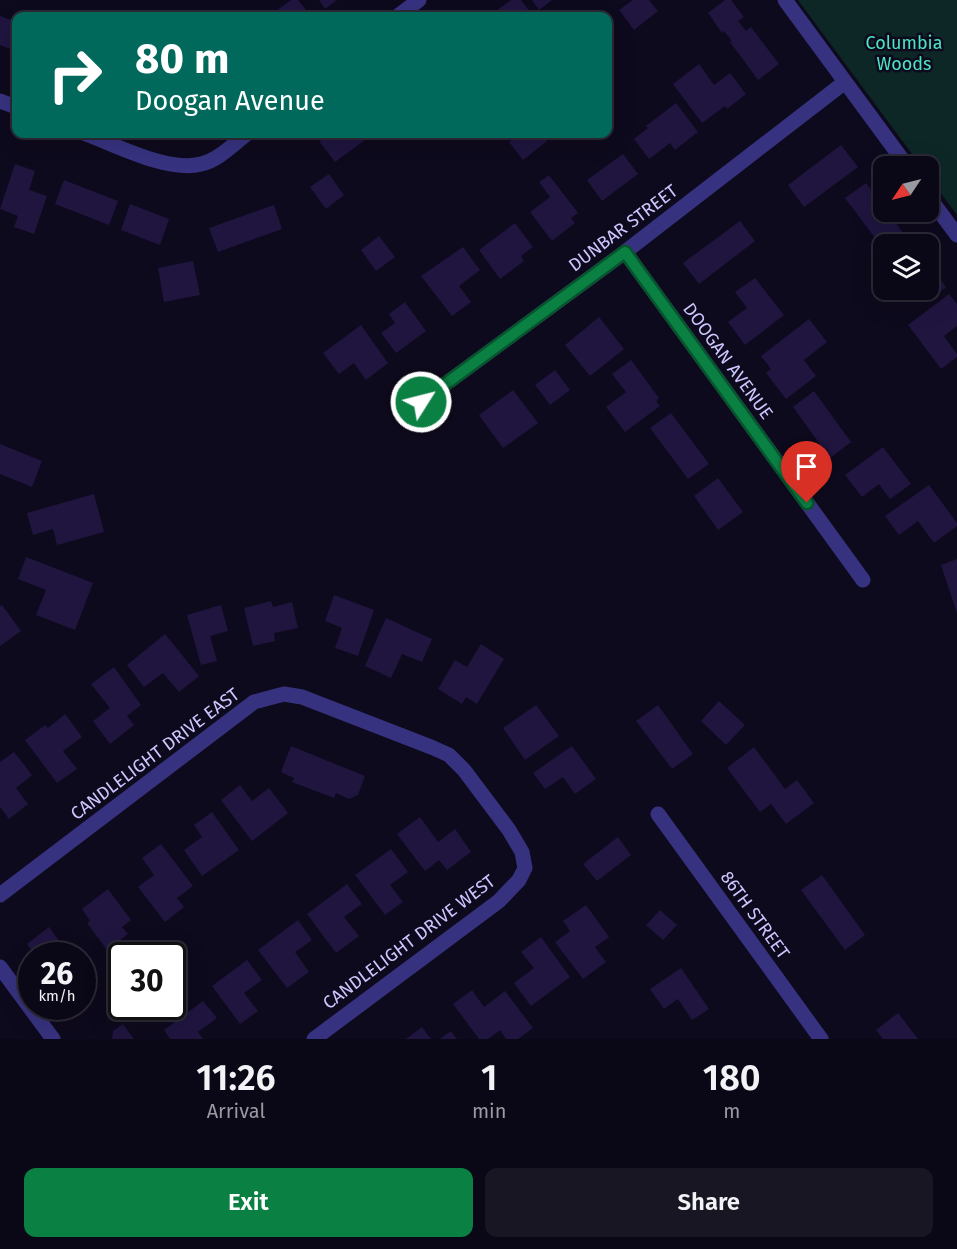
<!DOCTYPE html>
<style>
body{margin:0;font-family:"Fira Sans",sans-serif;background:#181623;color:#f1f3f6;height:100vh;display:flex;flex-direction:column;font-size:22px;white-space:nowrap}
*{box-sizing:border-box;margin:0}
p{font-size:20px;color:#999aa1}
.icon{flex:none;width:33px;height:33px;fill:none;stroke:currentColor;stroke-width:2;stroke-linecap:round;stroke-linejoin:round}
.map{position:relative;height:1039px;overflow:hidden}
.details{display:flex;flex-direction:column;background:#0a0816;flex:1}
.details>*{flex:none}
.hud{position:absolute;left:12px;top:12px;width:600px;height:126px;border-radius:12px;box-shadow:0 6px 24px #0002,0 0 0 2px #2a2935;background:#00695c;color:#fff;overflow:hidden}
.needle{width:39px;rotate:235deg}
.buttons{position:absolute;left:873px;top:156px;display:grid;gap:12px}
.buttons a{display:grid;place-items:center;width:66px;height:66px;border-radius:12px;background:#0a0816;box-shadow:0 6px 24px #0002,0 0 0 2px #2a2935;font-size:30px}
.speed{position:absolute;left:18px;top:942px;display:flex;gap:12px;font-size:30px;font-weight:700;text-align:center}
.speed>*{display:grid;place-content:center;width:78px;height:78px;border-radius:50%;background:#0a0816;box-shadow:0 6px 24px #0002,0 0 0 2px #2a2935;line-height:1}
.speed small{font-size:15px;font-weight:400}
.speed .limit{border:3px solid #111;border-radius:9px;background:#fff;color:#111}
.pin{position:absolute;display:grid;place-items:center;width:51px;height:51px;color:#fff;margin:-62px -26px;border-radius:50% 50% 50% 0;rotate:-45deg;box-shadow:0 0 6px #0007}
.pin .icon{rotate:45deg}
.me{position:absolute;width:66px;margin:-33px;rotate:54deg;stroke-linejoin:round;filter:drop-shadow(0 0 4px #0008)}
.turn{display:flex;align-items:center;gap:21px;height:126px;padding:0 24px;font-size:27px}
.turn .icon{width:78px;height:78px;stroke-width:2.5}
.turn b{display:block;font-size:42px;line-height:51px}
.eta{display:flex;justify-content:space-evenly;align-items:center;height:102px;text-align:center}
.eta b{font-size:36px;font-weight:600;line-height:42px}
.primary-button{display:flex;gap:12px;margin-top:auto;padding:12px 24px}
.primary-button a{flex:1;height:69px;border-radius:12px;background:#0b8043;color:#fff;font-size:24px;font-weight:600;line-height:69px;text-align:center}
.primary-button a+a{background:#181623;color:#f1f3f6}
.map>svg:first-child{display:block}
.green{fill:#0d2727}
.building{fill:#1f153f}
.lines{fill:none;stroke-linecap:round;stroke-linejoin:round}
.minor{stroke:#37327f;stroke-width:15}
.route-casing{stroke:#07532c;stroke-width:15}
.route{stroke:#0b8043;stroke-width:10}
.labels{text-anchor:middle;stroke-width:5;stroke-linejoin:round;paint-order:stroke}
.park-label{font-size:18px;fill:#4be5c4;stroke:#0e0a1d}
.street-label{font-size:18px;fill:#cec6ff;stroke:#0e0a1d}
</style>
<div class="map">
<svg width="957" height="1039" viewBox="0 0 957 1039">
<rect width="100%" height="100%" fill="#0e0a1d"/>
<path class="green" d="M 798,0 L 957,0 L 957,215 L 929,177 L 928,166 L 921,166 Z"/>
<path class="building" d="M 291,0 L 298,0 L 311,16 L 269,16 Z
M 319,0 L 337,0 L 325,9 Z
M 511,0 L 521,0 L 533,16 L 489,16 Z
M 532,0 L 552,0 L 539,10 Z
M 633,0 L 649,0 L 658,11 L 634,30 L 619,10 Z
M 725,0 L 731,0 L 744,17 L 738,21 L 746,31 L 751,27 L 779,64 L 758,80 L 730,42 L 732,41 L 724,31 L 722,33 L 708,13 Z
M 0,16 L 16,22 L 16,51 L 0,45 Z
M 699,64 L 714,85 L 730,73 L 746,94 L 727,109 L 725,106 L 702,123 L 673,84 Z
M 676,103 L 698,132 L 675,150 L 670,143 L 649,159 L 634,139 L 648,128 L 646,126 Z
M 330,134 L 373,134 L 335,162 L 319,141 Z
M 520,134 L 542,134 L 547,141 L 523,160 L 509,142 Z
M 841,145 L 858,167 L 804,207 L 788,185 Z
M 623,154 L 638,174 L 602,201 L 587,180 Z
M 15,164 L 35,171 L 29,190 L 47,196 L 34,234 L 14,227 L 18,216 L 0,209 Z
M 329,174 L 344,195 L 326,209 L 310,187 Z
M 549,175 L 578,213 L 571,218 L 575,223 L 552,241 L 530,212 L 550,197 L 539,182 Z
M 64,180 L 118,201 L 109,225 L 55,204 Z
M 866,183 L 884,206 L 884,212 L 888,212 L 904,234 L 889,244 L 884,244 L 884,250 L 845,198 Z
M 130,204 L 169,219 L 160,245 L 121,230 Z
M 274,205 L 282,229 L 218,252 L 209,228 Z
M 740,221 L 755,241 L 699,284 L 683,263 Z
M 515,223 L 533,247 L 521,256 L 524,261 L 500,279 L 479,250 Z
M 379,236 L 395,257 L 376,271 L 361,250 Z
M 908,236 L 915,244 L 897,244 Z
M 463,247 L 480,270 L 459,286 L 471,302 L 452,316 L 421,276 Z
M 193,261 L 200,295 L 164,302 L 158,268 Z
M 928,263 L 946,287 L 925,303 L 915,290 L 928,290 Z
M 755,278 L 784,315 L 745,345 L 728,322 L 747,308 L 735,292 Z
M 949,294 L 957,304 L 957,326 L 944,336 L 957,354 L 957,357 L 941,369 L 908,325 Z
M 405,302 L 426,331 L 396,353 L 381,333 L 395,323 L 389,314 Z
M 599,317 L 624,349 L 590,376 L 565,345 Z
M 809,319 L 827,342 L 804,360 L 816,376 L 786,399 L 766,373 L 771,369 L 761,356 Z
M 361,325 L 388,363 L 366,380 L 354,363 L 339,374 L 323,353 Z
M 631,360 L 659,398 L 656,401 L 660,406 L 625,432 L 606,407 L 626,392 L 612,374 Z
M 555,370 L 570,390 L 550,405 L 535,385 Z
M 513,390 L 538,423 L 503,448 L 479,415 Z
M 814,391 L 851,442 L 830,458 L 793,407 Z
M 671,413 L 709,464 L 688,479 L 650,428 Z
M 0,444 L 42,461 L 32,487 L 0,474 Z
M 883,447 L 911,484 L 890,499 L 879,484 L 862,497 L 845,475 Z
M 718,478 L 743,512 L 718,530 L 694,496 Z
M 929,485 L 957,523 L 957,526 L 934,543 L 918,521 L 899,535 L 885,516 Z
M 94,494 L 104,532 L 57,545 L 53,529 L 33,535 L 27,513 Z
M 26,557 L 93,583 L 75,630 L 36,615 L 46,590 L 18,579 Z
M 957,559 L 957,613 L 941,565 Z
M 334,595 L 374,610 L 358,656 L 335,648 L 342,628 L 325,621 Z
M 271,601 L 273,607 L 292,602 L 298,628 L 274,633 L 275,641 L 253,646 L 244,608 Z
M 2,605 L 21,631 L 0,646 L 0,606 Z
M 221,605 L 228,631 L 210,636 L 217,661 L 201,665 L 187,615 Z
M 386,618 L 432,639 L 422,662 L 402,654 L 391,678 L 365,666 Z
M 165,634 L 199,676 L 179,692 L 163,673 L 144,687 L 127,665 Z
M 481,644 L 504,659 L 477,704 L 466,697 L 462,704 L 438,689 L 455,660 L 467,667 Z
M 114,667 L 141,705 L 127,716 L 134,725 L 110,744 L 93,721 L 110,708 L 91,684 Z
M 719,701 L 745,725 L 726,745 L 701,721 Z
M 536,705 L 559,736 L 525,760 L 503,728 Z
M 658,705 L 693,754 L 672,769 L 636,721 Z
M 65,714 L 82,737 L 63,751 L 77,769 L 57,783 L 25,740 L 45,725 L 48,728 Z
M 291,746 L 365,776 L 358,795 L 349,799 L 336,793 L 334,798 L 292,782 L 294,778 L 281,772 Z
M 572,746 L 596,779 L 575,794 L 563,777 L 545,789 L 533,773 Z
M 754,747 L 785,789 L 797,780 L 814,803 L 786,824 L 771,804 L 760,812 L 727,768 Z
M 14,752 L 32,775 L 16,788 L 28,804 L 9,819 L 0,807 L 0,762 Z
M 240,785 L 252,801 L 269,788 L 288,813 L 252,841 L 221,800 Z
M 212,812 L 239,850 L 202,876 L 184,850 L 202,837 L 194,825 Z
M 420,817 L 438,842 L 455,829 L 471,852 L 447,870 L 439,860 L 425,871 L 397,834 Z
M 618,837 L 631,855 L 597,881 L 583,864 Z
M 161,844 L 193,886 L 177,898 L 184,907 L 165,922 L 138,887 L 154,875 L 142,858 Z
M 391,849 L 408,872 L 390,885 L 403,902 L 385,915 L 355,875 Z
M 822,875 L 865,935 L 845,950 L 801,890 Z
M 347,884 L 362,904 L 344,917 L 359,936 L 336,953 L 307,914 Z
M 108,889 L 131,920 L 122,927 L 128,934 L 107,950 L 87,923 L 90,921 L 82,909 Z
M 586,905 L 609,937 L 595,947 L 606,962 L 583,979 L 555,942 L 570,931 L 563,921 Z
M 660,910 L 677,925 L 663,940 L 646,925 Z
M 298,920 L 312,940 L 295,952 L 309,972 L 287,988 L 258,950 Z
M 49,927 L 70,956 L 35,956 L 27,944 Z
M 541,937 L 570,977 L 531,1006 L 514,983 L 534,968 L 521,952 Z
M 247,960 L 262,980 L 244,993 L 258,1011 L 240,1024 L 212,986 Z
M 681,968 L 709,1009 L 692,1020 L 678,999 L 664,1009 L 650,989 Z
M 472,990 L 484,1007 L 505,991 L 533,1028 L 518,1039 L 506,1039 L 500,1030 L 488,1039 L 479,1039 L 453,1004 Z
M 203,1001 L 217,1018 L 198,1032 L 203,1039 L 170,1039 L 164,1030 Z
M 898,1013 L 918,1039 L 883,1039 L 876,1030 Z
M 123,1024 L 134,1039 L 112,1039 L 113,1031 Z
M 422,1027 L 431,1039 L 406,1039 Z
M 451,1031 L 457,1039 L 440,1039 Z"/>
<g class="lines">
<path class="minor" d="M 785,0 L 907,166
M 398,16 L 419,0
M 0,101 L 16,107
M 86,134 C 116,145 169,173 201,164 C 219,160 233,144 247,134
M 928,196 L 957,235
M 625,252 L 863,580
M 421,402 L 625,252 L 845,82
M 658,814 L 821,1039
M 0,895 L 254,702 L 284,694 L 302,697 L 431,747 L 449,755 L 464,770 L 509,830 L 522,852 L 525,868 L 519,880 L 499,901 L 314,1039
M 0,967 L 53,1039"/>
</g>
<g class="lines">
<g class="route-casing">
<path id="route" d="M 421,402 L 625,252 L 807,503"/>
</g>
<use href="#route" class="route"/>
</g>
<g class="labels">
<g class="park-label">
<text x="904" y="49">Columbia<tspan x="904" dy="21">Woods</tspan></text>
</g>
<g class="street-label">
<text transform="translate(623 228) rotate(-37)" y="6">DUNBAR STREET</text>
<text transform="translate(728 361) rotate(54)" y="6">DOOGAN AVENUE</text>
<text transform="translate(155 754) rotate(-37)" y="6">CANDLELIGHT DRIVE EAST</text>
<text transform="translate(755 915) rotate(54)" y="6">86TH STREET</text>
<text transform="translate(409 942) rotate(-37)" y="6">CANDLELIGHT DRIVE WEST</text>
</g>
</g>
</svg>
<div class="buttons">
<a><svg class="needle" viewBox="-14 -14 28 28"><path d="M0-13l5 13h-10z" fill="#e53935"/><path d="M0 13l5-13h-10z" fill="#999aa1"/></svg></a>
<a><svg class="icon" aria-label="layers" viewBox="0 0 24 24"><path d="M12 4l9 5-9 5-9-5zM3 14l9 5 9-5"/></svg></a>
</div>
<div class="speed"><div>26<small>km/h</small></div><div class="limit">30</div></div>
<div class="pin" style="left:807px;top:503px;background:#d93025"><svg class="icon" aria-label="arrive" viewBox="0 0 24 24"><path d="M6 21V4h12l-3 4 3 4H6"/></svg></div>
<svg class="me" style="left:421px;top:402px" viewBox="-20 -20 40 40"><circle r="17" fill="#0b8043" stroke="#fff" stroke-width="3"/><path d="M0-11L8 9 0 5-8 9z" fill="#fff"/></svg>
<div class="hud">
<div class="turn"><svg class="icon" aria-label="right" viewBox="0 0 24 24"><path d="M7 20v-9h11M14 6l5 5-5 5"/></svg><div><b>80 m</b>Doogan Avenue</div></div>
</div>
</div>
<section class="details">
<div class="eta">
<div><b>11:26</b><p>Arrival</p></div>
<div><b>1</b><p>min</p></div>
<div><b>180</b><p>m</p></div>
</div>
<div class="primary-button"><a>Exit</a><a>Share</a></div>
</section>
